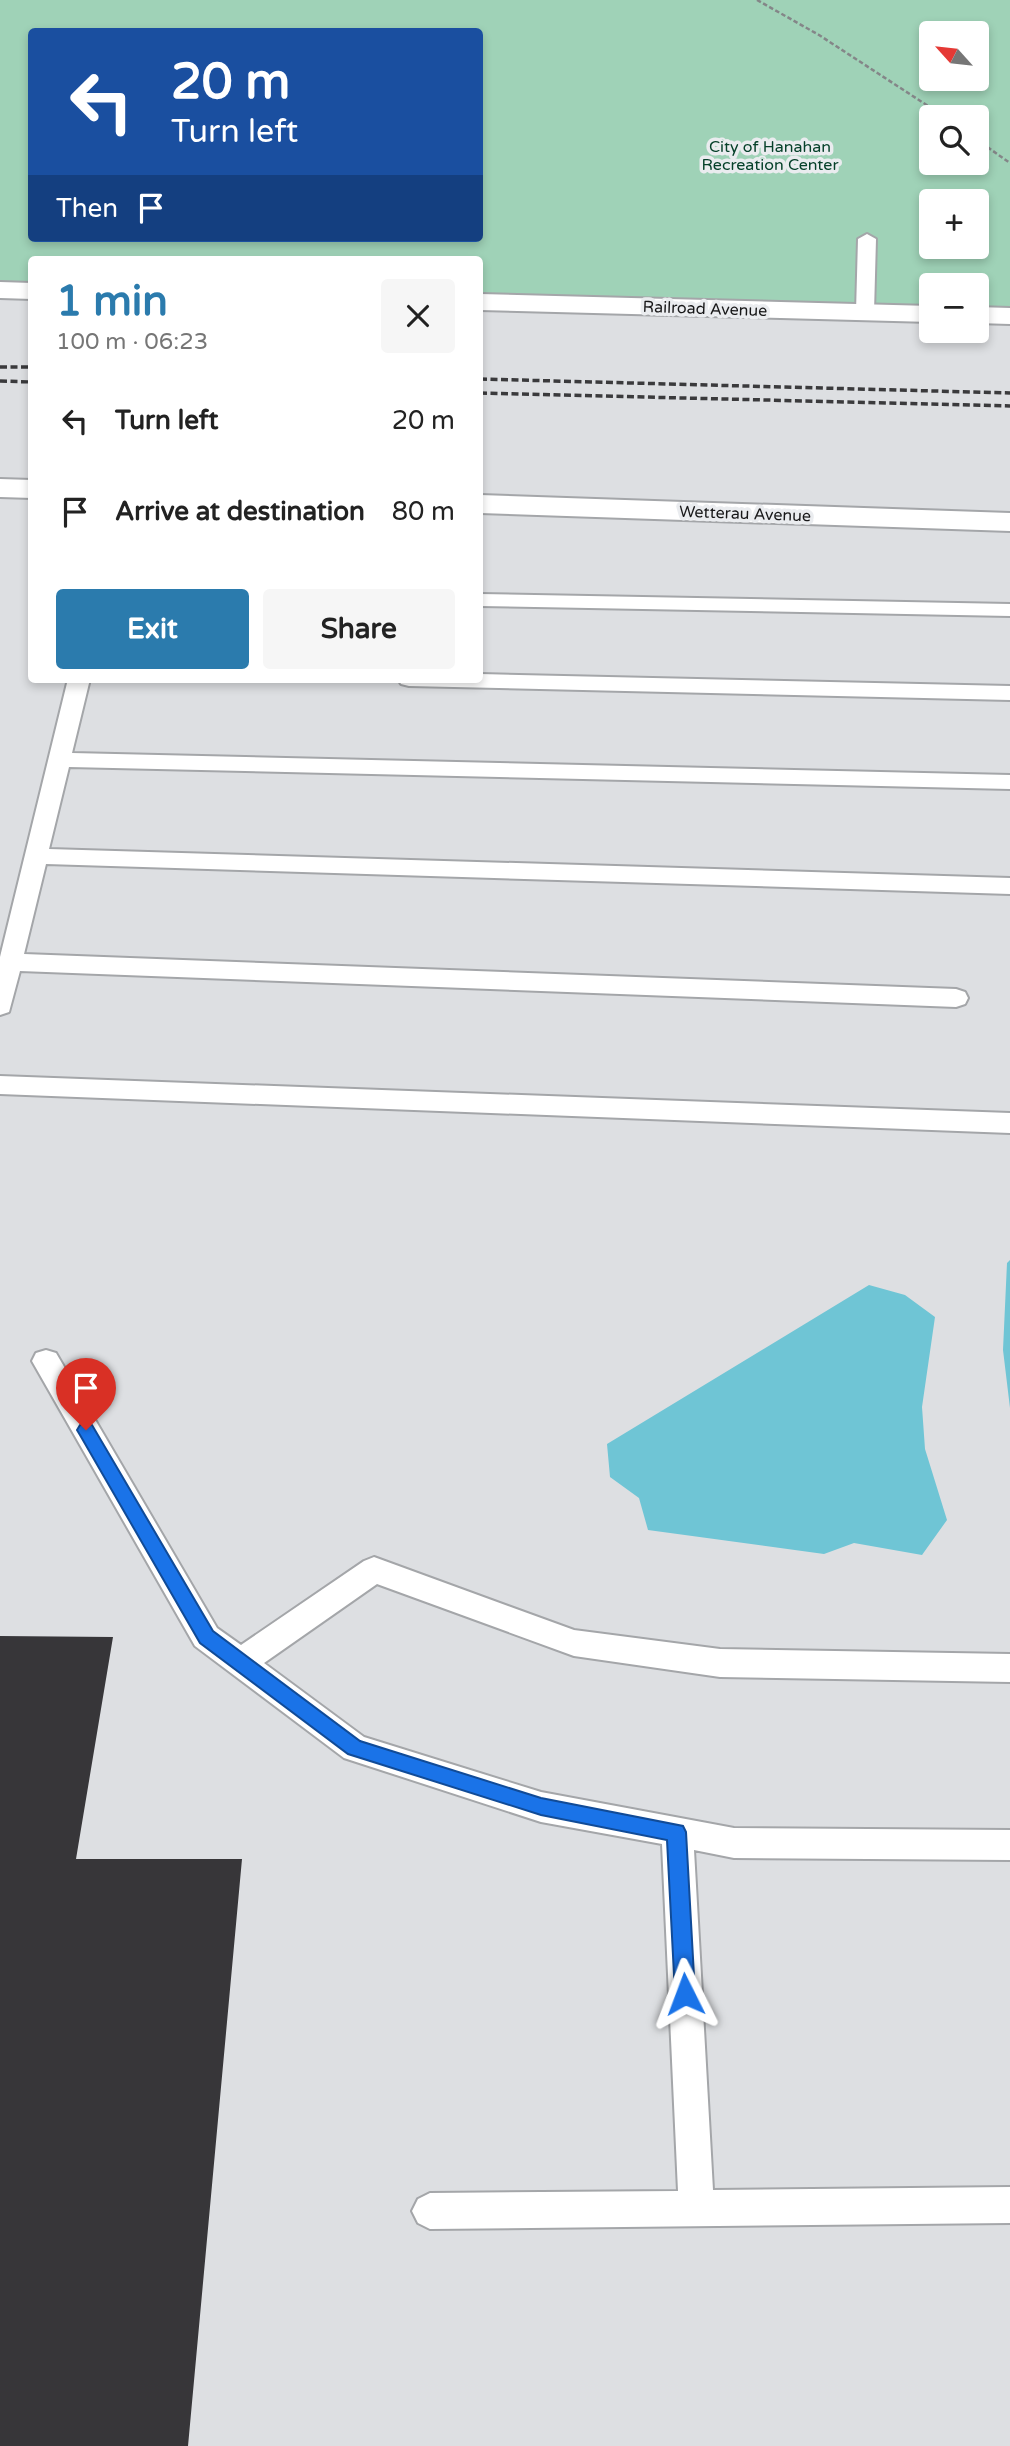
<!DOCTYPE html>
<meta charset="utf-8">
<style>
body{margin:0;font-family:"Varela Round",sans-serif;background:#f6f6f6;color:#222;height:100vh;display:flex;flex-direction:column;font-size:26px;white-space:nowrap}
*{box-sizing:border-box;margin:0}
p{font-size:23px;color:#767676}
.icon{flex:none;width:38px;height:38px;fill:none;stroke:currentColor;stroke-width:2;stroke-linecap:round;stroke-linejoin:round}
.map{position:relative;flex:1;overflow:hidden}
.side{position:absolute;left:28px;top:256px;width:455px;height:427px;display:flex;flex-direction:column;background:#fff;border-radius:7px;box-shadow:0 4px 10px #0003}
.side>*{flex:none}
.hud{position:absolute;left:28px;top:28px;width:455px;height:214px;border-radius:7px;box-shadow:0 4px 10px #0003;background:#1a4fa0;color:#fff;overflow:hidden}
.needle{width:46px;rotate:297deg}
.fabs{position:absolute;left:919px;top:21px;display:grid;gap:14px}
.fabs a{display:grid;place-items:center;width:70px;height:70px;border-radius:7px;background:#fff;box-shadow:0 4px 10px #0003;font-size:35px}
.pin{position:absolute;display:grid;place-items:center;width:60px;height:60px;color:#fff;margin:-72px -30px;border-radius:50% 50% 50% 0;rotate:-45deg;box-shadow:0 0 7px #0007}
.pin .icon{rotate:45deg}
.me{position:absolute;width:77px;margin:-38px;rotate:357deg;stroke-linejoin:round;filter:drop-shadow(0 0 5px #0008)}
.turn{display:flex;align-items:center;gap:24px;height:147px;padding:0 28px;font-size:32px}
.turn .icon{width:91px;height:91px;stroke-width:2.5}
.turn b{display:block;font-size:49px;line-height:60px}
.then{display:flex;align-items:center;height:66px;padding:0 28px;background:#0003;gap:14px;font-size:26px}
.round{display:grid;place-items:center;flex:none;width:74px;height:74px;border-radius:7px;background:#f6f6f6}
.summary{display:flex;align-items:center;justify-content:space-between;height:119px;padding:0 28px}
h1{font-size:42px;font-weight:700;line-height:52px;color:#2b7bad}
.primary-button{display:flex;gap:14px;margin-top:auto;padding:14px 28px}
.primary-button a{flex:1;height:80px;border-radius:7px;background:#2b7bad;color:#fff;font-size:28px;font-weight:700;line-height:80px;text-align:center}
.primary-button a+a{background:#f6f6f6;color:#222}
ul{padding:0;list-style:none}
li{display:flex;align-items:center;gap:21px;height:91px;padding:0 28px}
li div{flex:1}
li b{display:block;font-size:26px}
li em{font-style:normal}
.map>svg:first-child{display:block}
.green{fill:#9fd2b7;fill-rule:evenodd}
.water{fill:#6fc5d5}
.building{fill:#373639}
.lines{fill:none;stroke-linecap:round;stroke-linejoin:round}
.lane-casing{stroke:#a4a6a9;stroke-width:4}
.street-casing{stroke:#a4a6a9;stroke-width:4}
.path{stroke:#848688;stroke-width:2.5;stroke-dasharray:4.5 2.5;stroke-linecap:butt}
.lane{fill:#fff;fill-rule:evenodd}
.street{fill:#fff;fill-rule:evenodd}
.rail{stroke:#3a3a3c;stroke-width:3.5;stroke-dasharray:7 3.5;stroke-linecap:butt}
.route{fill:#1a73e8;stroke:#114b97;stroke-width:2}
.labels{text-anchor:middle;stroke-width:7;stroke-linejoin:round;paint-order:stroke}
.far-park-label{font-size:16px;fill:#06412a;stroke:#eaecef}
.far-street-label{font-size:16px;fill:#171718;stroke:#eaecef}
</style>
<div class="map">
<svg width="1010" height="2446" viewBox="0 0 1010 2446">
<rect width="100%" height="100%" fill="#dddfe2"/>
<path class="green" d="M 0,0 L 1010,0 L 1010,316 L 977,315 L 976,285 L 931,285 L 931,314 L 480,302 L 480,259 L 32,259 L 31,291 L 0,290 ZM 32,32 L 480,32 L 480,238 L 32,238 ZM 931,33 L 976,33 L 976,79 L 931,79 ZM 931,117 L 976,117 L 976,163 L 931,163 ZM 931,201 L 976,201 L 976,247 L 931,247 Z"/>
<path class="water" d="M 1010,1260 L 1010,1408 L 1003,1350 L 1007,1263 Z
M 869,1285 L 905,1295 L 935,1317 L 922,1407 L 925,1449 L 947,1520 L 922,1555 L 854,1543 L 824,1554 L 648,1530 L 639,1498 L 610,1477 L 607,1444 Z"/>
<path class="building" d="M 0,1636 L 113,1637 L 76,1859 L 242,1859 L 188,2446 L 0,2446 Z"/>
<g class="lines">
<g class="lane-casing">
<path id="lane" d="M 867,234 L 876,239 L 874,312 L 865,317 L 856,312 L 858,239 Z
M 480,594 L 1010,604 L 1010,616 L 480,606 Z
M 480,674 L 1010,686 L 1010,700 L 409,686 L 401,684 L 398,679 L 480,679 Z
M 68,679 L 90,679 L 72,753 L 1010,775 L 1010,789 L 69,767 L 49,849 L 1010,878 L 1010,894 L 46,864 L 24,954 L 956,989 L 965,992 L 968,998 L 965,1004 L 956,1007 L 20,971 L 9,1012 L 0,1015 L 0,957 Z
M 0,1076 L 1010,1113 L 1010,1133 L 0,1094 Z
M 46,1350 L 56,1353 L 217,1628 L 241,1645 L 364,1561 L 374,1557 L 574,1630 L 720,1649 L 1010,1654 L 1010,1682 L 720,1677 L 574,1656 L 377,1584 L 264,1663 L 364,1737 L 541,1792 L 734,1828 L 1010,1830 L 1010,1860 L 734,1858 L 694,1850 L 713,2190 L 1010,2187 L 1010,2223 L 430,2229 L 418,2223 L 412,2211 L 418,2199 L 430,2193 L 678,2191 L 662,1844 L 541,1822 L 344,1758 L 195,1646 L 32,1361 L 36,1353 Z"/>
</g>
<g class="street-casing">
<path id="street" d="M 0,282 L 32,283 L 32,299 L 0,298 Z
M 480,294 L 931,306 L 931,322 L 480,310 Z
M 976,307 L 1010,308 L 1010,324 L 976,323 Z
M 0,479 L 32,480 L 32,498 L 0,497 Z
M 480,495 L 1010,513 L 1010,531 L 480,513 Z"/>
</g>
<path class="path" d="M 757,0 L 819,35 L 945,117
M 976,139 L 1010,163"/>
<use href="#lane" class="lane"/>
<use href="#street" class="street"/>
<path class="rail" d="M 0,367 L 32,367
M 480,379 L 1010,393
M 0,381 L 32,382
M 480,393 L 1010,406"/>
</g>
<path class="route" d="M 86,1423 L 92,1425 L 213,1631 L 360,1741 L 541,1798 L 683,1826 L 686,1832 L 695,1994 L 692,2001 L 685,2004 L 678,2001 L 675,1994 L 667,1840 L 541,1815 L 348,1754 L 200,1643 L 80,1435 L 77,1430 L 80,1425 Z"/>
<g class="labels">
<g class="far-park-label">
<text x="770" y="152">City of Hanahan<tspan x="770" dy="18">Recreation Center</tspan></text>
</g>
<g class="far-street-label">
<text transform="translate(705 308) rotate(2)" y="6">Railroad Avenue</text>
<text transform="translate(745 513) rotate(2)" y="6">Wetterau Avenue</text>
</g>
</g>
</svg>
<div class="fabs">
<a><svg class="needle" viewBox="-14 -14 28 28"><path d="M0-13l5 13h-10z" fill="#e53935"/><path d="M0 13l5-13h-10z" fill="#767676"/></svg></a>
<a><svg class="icon" aria-label="search" viewBox="0 0 24 24"><circle cx="10" cy="10" r="6"/><path d="M15 15l6 6"/></svg></a>
<a>+</a>
<a>−</a>
</div>
<div class="pin" style="left:86px;top:1430px;background:#d93025"><svg class="icon" aria-label="arrive" viewBox="0 0 24 24"><path d="M6 21V4h12l-3 4 3 4H6"/></svg></div>
<svg class="me" style="left:685px;top:1994px" viewBox="-20 -20 40 40"><path d="M0-17L14 15 0 8-14 15z" fill="#1a73e8" stroke="#fff" stroke-width="4"/></svg>
<div class="hud">
<div class="turn"><svg class="icon" aria-label="left" viewBox="0 0 24 24"><path d="M17 20v-9H6M10 6l-5 5 5 5"/></svg><div><b>20 m</b>Turn left</div></div>
<div class="then">Then<svg class="icon" aria-label="arrive" viewBox="0 0 24 24"><path d="M6 21V4h12l-3 4 3 4H6"/></svg></div>
</div>
<section class="side">
<div class="summary"><div><h1>1 min</h1><p>100 m · 06:23</p></div><a class="round"><svg class="icon" aria-label="close" viewBox="0 0 24 24"><path d="M6 6l12 12M18 6L6 18"/></svg></a></div>
<ul>
<li><svg class="icon" aria-label="left" viewBox="0 0 24 24"><path d="M17 20v-9H6M10 6l-5 5 5 5"/></svg><div><b>Turn left</b></div><em>20 m</em></li>
<li><svg class="icon" aria-label="arrive" viewBox="0 0 24 24"><path d="M6 21V4h12l-3 4 3 4H6"/></svg><div><b>Arrive at destination</b></div><em>80 m</em></li>
</ul>
<div class="primary-button"><a>Exit</a><a>Share</a></div>
</section>
</div>
